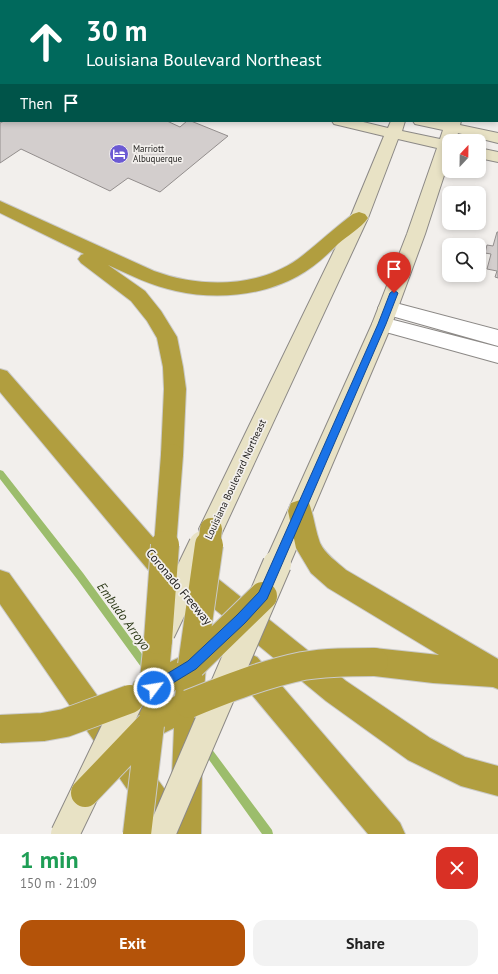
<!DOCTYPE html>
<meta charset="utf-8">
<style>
body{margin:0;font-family:"PT Sans",sans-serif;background:#f2f2f2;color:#222;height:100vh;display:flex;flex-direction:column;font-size:15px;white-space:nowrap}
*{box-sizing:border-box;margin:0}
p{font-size:13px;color:#767676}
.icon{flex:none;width:22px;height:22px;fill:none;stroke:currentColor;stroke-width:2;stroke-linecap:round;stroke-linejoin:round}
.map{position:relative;height:834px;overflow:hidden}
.panel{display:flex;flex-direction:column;background:#fff;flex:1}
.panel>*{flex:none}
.banner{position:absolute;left:0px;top:0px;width:498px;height:122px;box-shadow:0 2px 6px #0003;background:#00695c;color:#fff;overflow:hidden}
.needle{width:26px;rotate:22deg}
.fabs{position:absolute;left:442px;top:134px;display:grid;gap:8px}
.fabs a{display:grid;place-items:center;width:44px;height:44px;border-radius:8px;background:#fff;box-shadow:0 2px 6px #0003;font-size:20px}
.pin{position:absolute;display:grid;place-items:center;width:34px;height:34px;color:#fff;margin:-41px -17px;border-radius:50% 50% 50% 0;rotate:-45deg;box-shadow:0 0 4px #0007}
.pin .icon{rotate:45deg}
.me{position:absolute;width:44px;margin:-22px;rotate:59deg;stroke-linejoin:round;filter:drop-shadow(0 0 3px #0008)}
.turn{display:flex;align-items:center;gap:14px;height:84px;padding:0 20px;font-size:18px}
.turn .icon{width:52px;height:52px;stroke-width:2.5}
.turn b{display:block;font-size:28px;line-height:34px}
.then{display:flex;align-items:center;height:38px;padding:0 20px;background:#0003;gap:8px;font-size:15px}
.round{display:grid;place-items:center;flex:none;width:42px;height:42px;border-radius:12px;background:#f2f2f2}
.overview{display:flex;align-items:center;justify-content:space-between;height:68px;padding:0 20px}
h1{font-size:24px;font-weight:600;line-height:30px;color:#1e9e55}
.primary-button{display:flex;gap:8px;margin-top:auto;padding:8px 20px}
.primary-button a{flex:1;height:46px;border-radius:12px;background:#b45309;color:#fff;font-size:16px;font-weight:600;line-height:46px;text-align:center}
.primary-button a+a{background:#f2f2f2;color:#222}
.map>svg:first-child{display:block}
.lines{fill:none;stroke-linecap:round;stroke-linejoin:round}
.stream{fill:#9cbd6c;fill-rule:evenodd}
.building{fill:#d3cecd;stroke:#938e8d}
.lane-casing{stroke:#8c8986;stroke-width:2}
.street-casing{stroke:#8c8986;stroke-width:2}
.secondary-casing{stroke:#8c8986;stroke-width:2}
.highway-casing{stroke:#cacac9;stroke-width:2}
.lane{fill:#fff;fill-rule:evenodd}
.street{fill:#fff;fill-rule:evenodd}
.secondary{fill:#e8e2c5;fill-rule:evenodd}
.highway{fill:#b19e3f;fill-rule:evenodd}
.secondary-bridge-far1-casing{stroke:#8c8986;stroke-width:24;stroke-linecap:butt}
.secondary-bridge-casing{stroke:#8c8986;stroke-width:30;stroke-linecap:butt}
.highway-bridge-far1-casing{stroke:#cacac9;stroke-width:24;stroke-linecap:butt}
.highway-bridge-casing{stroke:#cacac9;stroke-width:30;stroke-linecap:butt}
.secondary-bridge-far1{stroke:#e8e2c5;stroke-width:22}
.secondary-bridge{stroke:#e8e2c5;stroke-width:28}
.highway-bridge-far1{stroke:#b19e3f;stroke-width:22}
.highway-bridge{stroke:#b19e3f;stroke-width:28}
.route{fill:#1a73e8;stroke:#114b97}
.labels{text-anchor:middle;stroke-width:3.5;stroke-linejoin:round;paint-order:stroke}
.far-poi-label{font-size:9px;fill:#232220;stroke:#f2efec;text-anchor:start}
.street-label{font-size:10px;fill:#232220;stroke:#f2efec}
.near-street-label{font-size:12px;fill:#232220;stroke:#f2efec}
.near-water-label{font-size:13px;font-style:italic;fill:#2a3715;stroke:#f2efec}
</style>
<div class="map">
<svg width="498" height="834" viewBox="0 0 498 834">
<rect width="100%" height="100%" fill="#f2efec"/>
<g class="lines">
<path class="stream" d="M 0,470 L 3,471 L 83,573 L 150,665 L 151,668 L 150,671 L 147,672 L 144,671 L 77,579 L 0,479 Z
M 161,682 L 164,684 L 178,704 L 180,707 L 178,710 L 175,712 L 172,710 L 158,690 L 156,687 L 158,684 Z
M 205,742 L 208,744 L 272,830 L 273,834 L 262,834 L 202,750 L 200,747 L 202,744 Z"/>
</g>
<path class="building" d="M 54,0 L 110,0 L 53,1 Z
M 4,121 L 167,121 L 180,127 L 187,121 L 191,121 L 228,136 L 160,192 L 128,178 L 110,191 L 21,149 L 0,163 L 0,123 Z
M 497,232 L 498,232 L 498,278 L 495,277 L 497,271 L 487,269 L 491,254 L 485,253 L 487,245 L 493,246 Z"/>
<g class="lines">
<g class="lane-casing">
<path id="lane" d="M 20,0 L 28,0 L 19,1 Z
M 218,0 L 226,0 L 217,1 Z
M 291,0 L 299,0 L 290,1 Z
M 301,0 L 314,0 L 315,1 L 302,1 Z
M 418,0 L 426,0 L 426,1 L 418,1 Z"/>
</g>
<g class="street-casing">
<path id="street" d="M 259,0 L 276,0 L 277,1 L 260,1 Z
M 388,301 L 498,330 L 498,346 L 381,313 L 378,308 L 381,303 Z
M 382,317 L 498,347 L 498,363 L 375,329 L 372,324 L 375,319 Z"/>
</g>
<g class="secondary-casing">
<path id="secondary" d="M 8,0 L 21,0 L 22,1 L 9,1 Z
M 451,0 L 463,0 L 463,1 L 451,1 Z
M 498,3 L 498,12 L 497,13 L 497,4 Z
M 332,121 L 359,121 L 388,128 L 391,121 L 405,121 L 402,131 L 440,139 L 443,130 L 415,124 L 413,121 L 461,121 L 460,125 L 498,133 L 498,143 L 458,133 L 455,141 L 449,141 L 449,160 L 425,234 L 392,324 L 286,573 L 277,576 L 268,573 L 264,564 L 372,324 L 407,234 L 437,148 L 398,139 L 368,218 L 220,537 L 211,540 L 202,537 L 199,529 L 350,218 L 384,136 L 334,124 Z
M 479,148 L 498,152 L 498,162 L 479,158 Z"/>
</g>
<g class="highway-casing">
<path id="highway" d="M 0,201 L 154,271 C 200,288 257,288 298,259 C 317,245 334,228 353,214 L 359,212 L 365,214 L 368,218 C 361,228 347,236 338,244 C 326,256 313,268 298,276 C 262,296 216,300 176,291 C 152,286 130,275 108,265 L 145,291 L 161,311 L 177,337 L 183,367 L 186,389 L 183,455 L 180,462 L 172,465 L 164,462 L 161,455 L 164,389 L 163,367 L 157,338 L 147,321 L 131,301 L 81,263 L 78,259 L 81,255 L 84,254 L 0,213 Z
M 0,369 L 7,371 L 178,566 L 181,573 L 184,566 L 193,563 L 202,566 L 346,681 L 430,738 L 465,757 L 498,766 L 498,796 L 461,786 L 408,760 L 326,701 L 184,584 L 181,577 L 178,584 L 169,587 L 160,584 L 0,392 Z
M 300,500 L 309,503 C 314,516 315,530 320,543 C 325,554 337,562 346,570 L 498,659 L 498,689 L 493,687 L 433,683 L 374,676 L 364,672 L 360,662 L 364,652 L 374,648 L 439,655 L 328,588 L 311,573 L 296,548 L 288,511 L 291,503 Z
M 0,570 L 9,573 L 171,798 L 174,728 L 150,740 L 140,735 L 135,725 L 138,704 L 134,702 L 130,692 L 134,682 L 140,678 L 144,640 L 148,630 L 158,626 L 168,630 L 172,640 L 170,662 L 192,651 L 202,655 L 206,665 L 203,704 L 201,834 L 158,834 L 0,604 ZM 176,690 L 175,696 L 167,700 L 167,695 Z
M 247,653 L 257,657 L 400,823 L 405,834 L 368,834 L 237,677 L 233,667 L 237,657 Z"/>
</g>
<use href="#lane" class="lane"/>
<use href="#street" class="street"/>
<use href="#secondary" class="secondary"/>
<use href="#highway" class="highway"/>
<g class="secondary-bridge-far1-casing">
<path id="secondary-bridge-far1" d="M 203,546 L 204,543"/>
</g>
<g class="secondary-bridge-casing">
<path id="secondary-bridge" d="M 161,632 L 203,545
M 65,834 L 130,699
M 161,834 L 277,564"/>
</g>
<g class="highway-bridge-far1-casing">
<path id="highway-bridge-far1" d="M 165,546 L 172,455
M 209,546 L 211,529"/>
</g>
<g class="highway-bridge-casing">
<path id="highway-bridge" d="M 158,640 L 165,545
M 192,665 L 209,545
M 192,665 L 263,596
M 189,704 C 226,689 264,674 303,666 C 327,662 350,662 374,662
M 0,729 L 43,727 L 65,723 L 130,699
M 85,793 L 150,725
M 137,834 L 150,725"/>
</g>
<use href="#secondary-bridge-far1" class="secondary-bridge-far1"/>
<use href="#secondary-bridge" class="secondary-bridge"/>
<use href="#highway-bridge-far1" class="highway-bridge-far1"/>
<use href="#highway-bridge" class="highway-bridge"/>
</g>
<path class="route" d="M 394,290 L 398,293 L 386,324 L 267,599 L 245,623 L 196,669 L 158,692 L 154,694 L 150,692 L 148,688 L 150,684 L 188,661 L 237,615 L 259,592 L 378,324 L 390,293 Z"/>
<defs>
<g id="hotel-disc" transform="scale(1)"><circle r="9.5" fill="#6b5ad3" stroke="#f2efec"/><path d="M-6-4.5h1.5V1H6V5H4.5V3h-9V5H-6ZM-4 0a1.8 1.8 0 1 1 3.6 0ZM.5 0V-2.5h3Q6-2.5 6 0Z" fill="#fff"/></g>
</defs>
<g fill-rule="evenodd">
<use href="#hotel-disc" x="119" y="154"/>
</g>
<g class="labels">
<g class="far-poi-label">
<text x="133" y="152">Marriott<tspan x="133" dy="10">Albuquerque</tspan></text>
</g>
<g class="street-label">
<text transform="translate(235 479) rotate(-65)" y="4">Louisiana Boulevard Northeast</text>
</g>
<g class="near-street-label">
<text transform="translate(179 587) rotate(50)" y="4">Coronado Freeway</text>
</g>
<g class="near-water-label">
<text transform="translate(124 616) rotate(54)" y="5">Embudo Arroyo</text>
</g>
</g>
</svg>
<div class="fabs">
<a><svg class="needle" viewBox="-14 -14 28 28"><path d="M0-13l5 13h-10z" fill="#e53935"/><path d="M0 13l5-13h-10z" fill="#767676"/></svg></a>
<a><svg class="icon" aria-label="sound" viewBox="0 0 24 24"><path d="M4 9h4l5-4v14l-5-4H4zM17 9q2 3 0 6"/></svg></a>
<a><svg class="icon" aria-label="search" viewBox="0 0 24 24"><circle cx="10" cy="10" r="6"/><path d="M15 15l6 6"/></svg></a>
</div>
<div class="pin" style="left:394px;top:293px;background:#d93025"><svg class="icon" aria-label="arrive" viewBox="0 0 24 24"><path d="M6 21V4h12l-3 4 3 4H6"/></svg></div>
<svg class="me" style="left:154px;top:688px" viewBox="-20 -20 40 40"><circle r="17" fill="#1a73e8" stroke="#fff" stroke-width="3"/><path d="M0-11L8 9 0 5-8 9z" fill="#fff"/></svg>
<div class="banner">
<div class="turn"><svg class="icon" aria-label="ahead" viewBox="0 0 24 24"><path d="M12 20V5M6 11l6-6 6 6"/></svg><div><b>30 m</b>Louisiana Boulevard Northeast</div></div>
<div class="then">Then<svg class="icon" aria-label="arrive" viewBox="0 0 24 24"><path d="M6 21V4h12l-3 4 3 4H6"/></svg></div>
</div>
</div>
<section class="panel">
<div class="overview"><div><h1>1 min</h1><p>150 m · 21:09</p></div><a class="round" style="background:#d93025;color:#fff"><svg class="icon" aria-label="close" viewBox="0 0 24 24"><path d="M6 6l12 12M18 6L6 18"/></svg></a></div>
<div class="primary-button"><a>Exit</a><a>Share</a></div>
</section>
